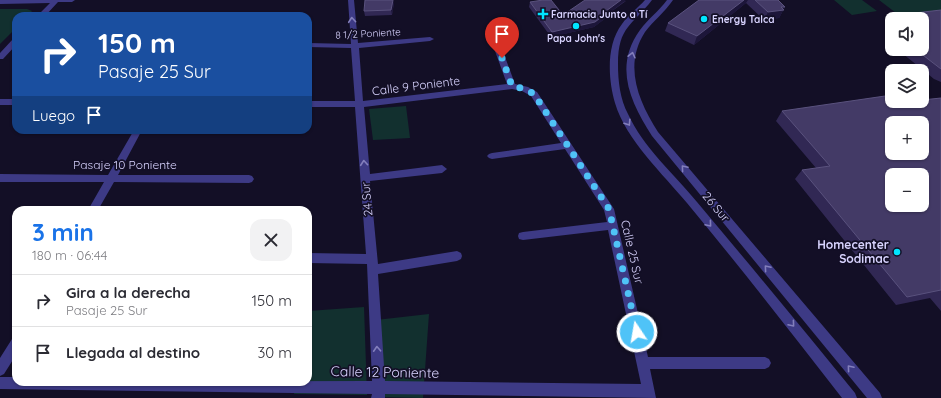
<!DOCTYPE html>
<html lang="es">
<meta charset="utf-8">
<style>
body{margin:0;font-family:Quicksand,sans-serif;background:#f2f2f3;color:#2b2b33;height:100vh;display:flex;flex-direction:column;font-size:15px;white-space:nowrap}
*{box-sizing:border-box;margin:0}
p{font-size:13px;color:#7c7c81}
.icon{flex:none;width:22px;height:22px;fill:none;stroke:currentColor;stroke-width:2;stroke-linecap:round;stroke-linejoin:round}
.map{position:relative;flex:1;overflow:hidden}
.sheet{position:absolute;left:12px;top:206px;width:300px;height:180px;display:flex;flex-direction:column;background:#fff;border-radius:12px;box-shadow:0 1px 3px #0004}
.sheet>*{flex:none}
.guide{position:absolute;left:12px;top:12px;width:300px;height:122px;border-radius:12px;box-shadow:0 1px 3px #0004;background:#1a4fa0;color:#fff;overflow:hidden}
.buttons{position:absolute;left:885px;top:12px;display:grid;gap:8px}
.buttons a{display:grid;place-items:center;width:44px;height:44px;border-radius:8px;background:#fff;box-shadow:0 1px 3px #0004;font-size:20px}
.pin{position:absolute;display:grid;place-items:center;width:34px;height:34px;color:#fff;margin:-41px -17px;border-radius:50% 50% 50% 0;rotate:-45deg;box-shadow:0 0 4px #0007}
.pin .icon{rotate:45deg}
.me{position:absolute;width:44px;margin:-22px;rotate:348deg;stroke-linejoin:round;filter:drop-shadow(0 0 3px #0008)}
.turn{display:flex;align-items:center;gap:14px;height:84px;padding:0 20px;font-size:18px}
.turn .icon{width:52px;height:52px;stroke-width:2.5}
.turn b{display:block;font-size:28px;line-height:34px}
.then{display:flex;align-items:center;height:38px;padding:0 20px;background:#0003;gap:8px;font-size:15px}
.round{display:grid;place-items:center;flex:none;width:42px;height:42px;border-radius:12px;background:#f2f2f3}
.overview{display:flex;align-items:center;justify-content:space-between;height:68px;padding:0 20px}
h1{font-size:24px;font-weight:700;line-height:30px;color:#1a73e8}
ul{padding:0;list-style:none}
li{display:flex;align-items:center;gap:12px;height:52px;padding:0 20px;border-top:1px solid #e1e1e2}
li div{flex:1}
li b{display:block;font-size:15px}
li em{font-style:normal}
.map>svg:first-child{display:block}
.green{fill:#12302f}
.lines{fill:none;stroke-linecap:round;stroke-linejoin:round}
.minor{fill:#3d3a85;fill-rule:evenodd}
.wall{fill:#312854}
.shaded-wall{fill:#1d163a}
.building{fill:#433a66;stroke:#5a527e;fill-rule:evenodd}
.oneway{stroke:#837fbc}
.route{stroke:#4fc3f7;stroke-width:7;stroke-dasharray:0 12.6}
.poi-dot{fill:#00e5ff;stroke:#130f26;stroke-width:1.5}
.labels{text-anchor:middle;stroke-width:3.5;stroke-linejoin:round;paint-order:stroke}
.far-poi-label{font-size:10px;font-weight:bold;fill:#d9d4ff;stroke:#130f26;text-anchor:start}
.far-street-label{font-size:10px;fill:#d9d4ff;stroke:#130f26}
.street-label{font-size:12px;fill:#d9d4ff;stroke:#130f26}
.poi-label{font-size:12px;font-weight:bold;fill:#d9d4ff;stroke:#130f26;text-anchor:end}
.near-street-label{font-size:14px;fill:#d9d4ff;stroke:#130f26}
</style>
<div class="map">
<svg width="941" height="398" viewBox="0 0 941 398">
<rect width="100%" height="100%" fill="#130f26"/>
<path class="green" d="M 834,0 L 862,0 L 877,11 L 852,15 Z
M 879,0 L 941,0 L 941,16 L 904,19 Z
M 0,9 L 27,9 L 32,11 L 28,16 L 16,16 L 16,28 L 0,44 Z
M 406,106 L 410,138 L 373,140 L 369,109 Z
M 364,307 L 367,395 L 294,394 L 296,382 L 308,382 L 308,311 Z
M 429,314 L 423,398 L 379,397 L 376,320 Z"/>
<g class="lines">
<path class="minor" d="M 0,0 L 75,0 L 72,2 L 58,2 L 45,16 L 37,16 L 50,3 L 0,4 Z
M 348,0 L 354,0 L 358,43 L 430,37 L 434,39 L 430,41 L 359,48 L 363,101 L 507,84 L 487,29 L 491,27 L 494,27 L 515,84 L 528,87 L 537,92 L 614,209 L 648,357 L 765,357 L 769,359 L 771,363 L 769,367 L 765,369 L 650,369 L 656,398 L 385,394 L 385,398 L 371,398 L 372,394 L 0,389 L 0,377 L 16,377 L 16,382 L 372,381 L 367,264 L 308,263 L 308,253 L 366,254 L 355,107 L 308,107 L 308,101 L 355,101 L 351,48 L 308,47 L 308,43 L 351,44 ZM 512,89 L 522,91 L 531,96 L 561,143 L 492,153 L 489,154 L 487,156 L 489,158 L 492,159 L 565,149 L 604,210 L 607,222 L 523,232 L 519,233 L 518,236 L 519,239 L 523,240 L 608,230 L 641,384 L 385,381 L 378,274 L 457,261 L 461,259 L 462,256 L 461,253 L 457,251 L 378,264 L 370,181 L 442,173 L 447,169 L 442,165 L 370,174 L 364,107 Z
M 645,0 L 652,0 C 633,25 618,26 618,64 C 618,81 620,99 628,114 C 643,147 674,174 697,202 C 750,265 803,329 855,393 L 857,398 L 842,398 C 791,332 740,267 687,203 C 663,174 626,140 615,103 C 608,79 606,45 622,24 C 628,15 638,8 645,0 Z
M 667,0 L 673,0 C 665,12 653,21 645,32 C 623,66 639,102 658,132 L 880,393 L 882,398 L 867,398 L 652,136 C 631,103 613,67 640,30 C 648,19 659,11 667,0 Z
M 13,39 L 16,39 L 16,45 L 3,59 L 0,59 L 0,53 Z
M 0,99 L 16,99 L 16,105 L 0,105 Z
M 134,130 L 142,130 L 118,175 L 249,175 L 252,176 L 254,179 L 252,182 L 249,183 L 114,182 L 98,210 L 88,210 L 104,182 L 0,182 L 0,174 L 108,175 Z
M 16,337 L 16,355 L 4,374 L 0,376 L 0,358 L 12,339 Z"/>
</g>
<path class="wall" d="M 699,0 L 778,0 L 785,7 L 779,18 L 764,20 L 746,3 L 694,45 L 665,31 L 668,23 Z
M 626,1 L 608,14 L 607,17 L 594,27 L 551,37 L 529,7 L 530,2 L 563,15 Z
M 394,3 L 392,15 L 365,16 L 364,11 Z
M 941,10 L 941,82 L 934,79 L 897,49 L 922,49 L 922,19 L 894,19 L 897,15 Z
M 892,22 L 892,45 L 889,42 L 890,24 Z
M 941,98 L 941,311 L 930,298 L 896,305 L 795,179 L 802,170 L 816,168 L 776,121 L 782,111 L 914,102 Z"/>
<path class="shaded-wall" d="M 393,0 L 394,3 L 392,15 L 391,10 Z
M 621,0 L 626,0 L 608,14 L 607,17 L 594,27 L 551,37 L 552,32 L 606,11 Z
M 744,0 L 748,0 L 746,3 L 694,45 L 697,36 Z
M 781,7 L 785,7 L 779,18 L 764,20 L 768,12 Z"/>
<path class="building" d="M 365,0 L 393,0 L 391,10 L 364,11 Z
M 543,0 L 551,0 L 563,15 L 585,0 L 621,0 L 606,11 L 608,12 L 595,22 L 552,32 L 530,2 Z
M 699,0 L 744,0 L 697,36 L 668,23 Z
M 755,0 L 778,0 L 785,7 L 781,7 L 784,10 L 768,12 Z
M 941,10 L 941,69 L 915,49 L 922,49 L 922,19 L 896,19 L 897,15 Z
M 892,95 L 892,101 L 913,101 L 914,102 L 922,101 L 922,100 L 941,98 L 941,290 L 907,297 L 802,170 L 830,166 L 782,111 ZM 892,123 L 922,123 L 922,153 L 892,153 ZM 892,175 L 922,175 L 922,205 L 892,205 Z"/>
<defs><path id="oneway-chevron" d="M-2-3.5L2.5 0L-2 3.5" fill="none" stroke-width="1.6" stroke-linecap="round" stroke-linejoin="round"/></defs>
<g class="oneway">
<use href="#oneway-chevron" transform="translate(352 20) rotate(-95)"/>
<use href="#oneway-chevron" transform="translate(632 55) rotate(-77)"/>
<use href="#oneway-chevron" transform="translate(628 123) rotate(57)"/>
<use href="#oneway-chevron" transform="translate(364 163) rotate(-95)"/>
<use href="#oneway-chevron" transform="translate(684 168) rotate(-130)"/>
<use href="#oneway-chevron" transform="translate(709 224) rotate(50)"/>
<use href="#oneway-chevron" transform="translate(767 268) rotate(-130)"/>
<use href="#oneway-chevron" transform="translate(792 324) rotate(50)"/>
<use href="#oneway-chevron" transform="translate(377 349) rotate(-93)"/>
<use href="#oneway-chevron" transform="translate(850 368) rotate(-130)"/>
</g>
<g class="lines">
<path class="route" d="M 502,58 L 512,86 L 525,89 L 534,94 L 609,209 L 637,332"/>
</g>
<g class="poi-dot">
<path d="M541 8h4v4h4v4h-4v4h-4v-4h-4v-4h4z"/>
<circle cx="704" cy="19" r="4"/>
<circle cx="576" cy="26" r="4"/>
<circle cx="897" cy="252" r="4"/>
</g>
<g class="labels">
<g class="far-poi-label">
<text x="551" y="18">Farmacia Junto a Tí</text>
<text x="712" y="23">Energy Talca</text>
<text x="576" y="42" text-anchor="middle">Papa John's</text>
</g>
<g class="far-street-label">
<text transform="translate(368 33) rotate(-3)" y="4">8 1/2 Poniente</text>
</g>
<g class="street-label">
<text transform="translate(416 86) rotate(-7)" y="4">Calle 9 Poniente</text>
<text x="125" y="169">Pasaje 10 Poniente</text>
<text transform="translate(367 199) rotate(-95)" y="4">24 Sur</text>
<text transform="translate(716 207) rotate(50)" y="4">26 Sur</text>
<text transform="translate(632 252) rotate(77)" y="4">Calle 25 Sur</text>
</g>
<g class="poi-label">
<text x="889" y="249">Homecenter<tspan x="889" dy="14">Sodimac</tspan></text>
</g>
<g class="near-street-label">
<text transform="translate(385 372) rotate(1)" y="5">Calle 12 Poniente</text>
</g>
</g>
</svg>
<div class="buttons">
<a><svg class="icon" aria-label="sound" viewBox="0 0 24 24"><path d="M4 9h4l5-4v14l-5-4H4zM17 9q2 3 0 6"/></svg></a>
<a><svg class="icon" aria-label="layers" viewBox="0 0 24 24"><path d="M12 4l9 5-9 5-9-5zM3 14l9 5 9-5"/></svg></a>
<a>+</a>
<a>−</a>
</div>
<div class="pin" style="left:502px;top:58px;background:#d93025"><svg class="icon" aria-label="arrive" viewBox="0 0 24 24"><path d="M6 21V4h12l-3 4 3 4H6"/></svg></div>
<svg class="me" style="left:637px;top:332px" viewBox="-20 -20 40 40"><circle r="17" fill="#4fc3f7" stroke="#fff" stroke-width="3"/><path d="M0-11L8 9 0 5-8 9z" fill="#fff"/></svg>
<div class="guide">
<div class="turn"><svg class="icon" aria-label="right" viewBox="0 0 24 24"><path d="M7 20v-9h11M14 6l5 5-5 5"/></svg><div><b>150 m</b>Pasaje 25 Sur</div></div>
<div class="then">Luego<svg class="icon" aria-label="arrive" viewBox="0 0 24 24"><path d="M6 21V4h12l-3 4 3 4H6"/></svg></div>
</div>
<section class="sheet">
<div class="overview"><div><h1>3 min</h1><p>180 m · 06:44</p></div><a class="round"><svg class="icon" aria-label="close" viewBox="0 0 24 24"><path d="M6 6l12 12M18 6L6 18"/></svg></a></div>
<ul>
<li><svg class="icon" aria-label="right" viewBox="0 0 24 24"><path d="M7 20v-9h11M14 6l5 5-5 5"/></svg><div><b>Gira a la derecha</b><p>Pasaje 25 Sur</p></div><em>150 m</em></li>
<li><svg class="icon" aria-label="arrive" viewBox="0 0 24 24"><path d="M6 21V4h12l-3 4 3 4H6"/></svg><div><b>Llegada al destino</b></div><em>30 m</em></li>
</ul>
</section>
</div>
